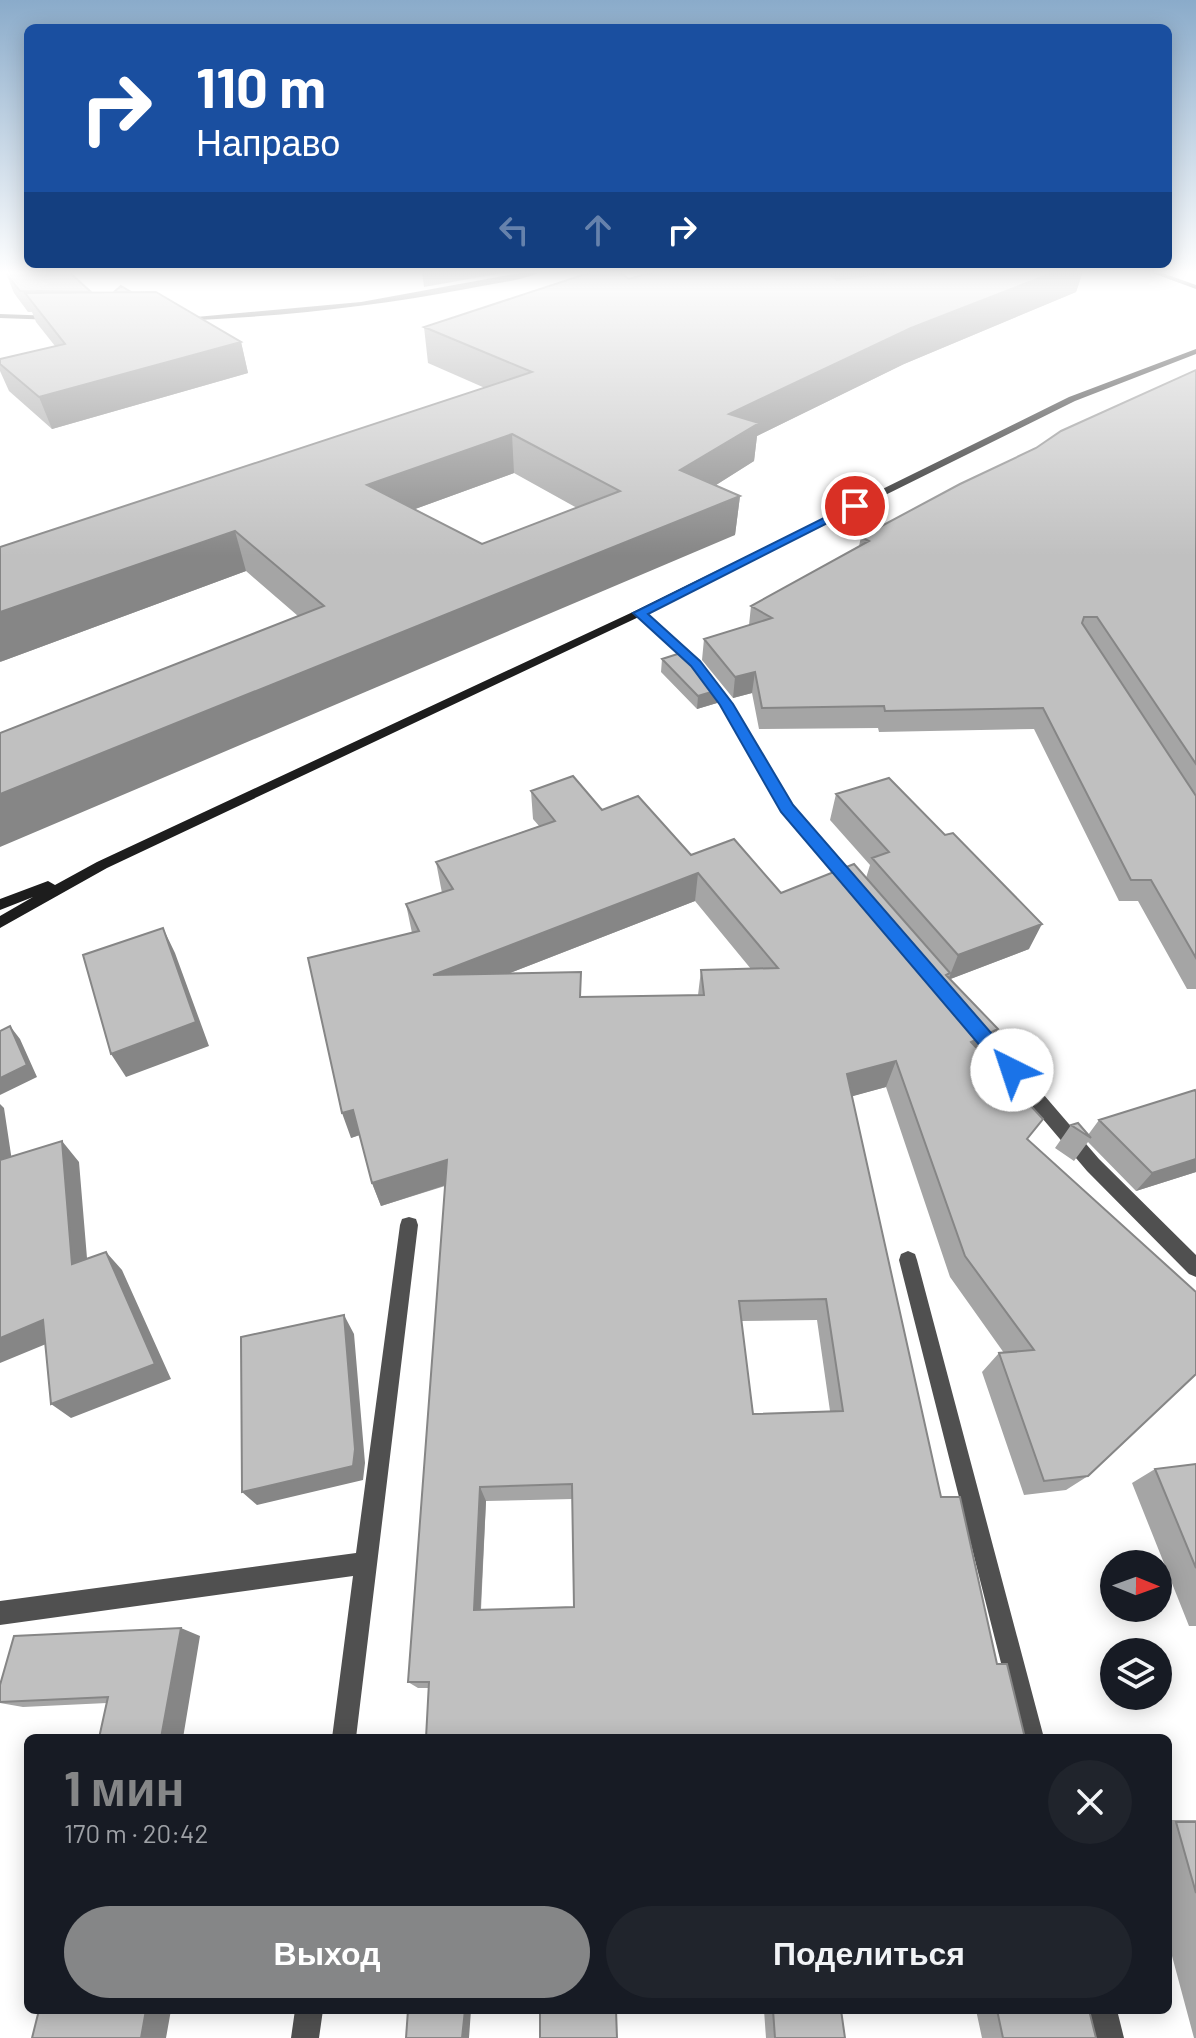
<!DOCTYPE html>
<html lang="ru">
<meta charset="utf-8">
<style>
body{margin:0;font-family:Barlow,sans-serif;background:#20242c;color:#f1f3f6;height:100vh;display:flex;flex-direction:column;font-size:30px;white-space:nowrap}
*{box-sizing:border-box;margin:0}
p{font-size:26px;color:#9ea1a6}
.icon{flex:none;width:44px;height:44px;fill:none;stroke:currentColor;stroke-width:2;stroke-linecap:round;stroke-linejoin:round}
.map{position:relative;flex:1;overflow:hidden}
.side{position:absolute;left:24px;top:1734px;width:1148px;height:280px;display:flex;flex-direction:column;background:#171b24;border-radius:12px;box-shadow:0 4px 20px #0003}
.side>*{flex:none}
.hud{position:absolute;left:24px;top:24px;width:1148px;height:244px;border-radius:12px;box-shadow:0 4px 20px #0003;background:#1a4fa0;color:#fff;overflow:hidden}
.needle{width:52px;rotate:91deg}
.fabs{position:absolute;left:1100px;top:1550px;display:grid;gap:16px}
.fabs a{display:grid;place-items:center;width:72px;height:72px;border-radius:50%;background:#171b24;box-shadow:0 4px 20px #0003;font-size:40px}
.pin{position:absolute;display:grid;place-items:center;width:68px;height:68px;color:#fff;margin:-34px;border:4px solid #fff;border-radius:50%;box-shadow:0 2px 8px #0007}
.me{position:absolute;width:88px;margin:-44px;rotate:319deg;stroke-linejoin:round;filter:drop-shadow(0 0 6px #0008)}
.turn{display:flex;align-items:center;gap:28px;height:168px;padding:0 40px;font-size:36px}
.turn .icon{width:104px;height:104px;stroke-width:2.5}
.turn b{display:block;font-size:56px;line-height:68px}
.lanes{display:flex;align-items:center;height:76px;padding:0 40px;background:#0003;justify-content:center;gap:40px;direction:ltr}
.lanes .off{opacity:.35}
.round{display:grid;place-items:center;flex:none;width:84px;height:84px;border-radius:42px;background:#20242c}
.head{display:flex;align-items:center;justify-content:space-between;height:136px;padding:0 40px}
h1{font-size:48px;font-weight:700;line-height:60px;color:#858687}
.button{display:flex;gap:16px;margin-top:auto;padding:16px 40px}
.button a{flex:1;height:92px;border-radius:48px;background:#858687;color:#fff;font-size:32px;font-weight:700;line-height:92px;text-align:center}
.button a+a{background:#20242c;color:#f1f3f6}
.map>svg:first-child{display:block}
.lines{fill:none;stroke-linecap:round;stroke-linejoin:round}
.street{fill:#505050;fill-rule:evenodd}
.secondary{fill:#1d1d1d;fill-rule:evenodd}
.wall{fill:#a5a5a5;fill-rule:evenodd}
.shaded-wall{fill:#868686}
.building{fill:#c0c0c0;stroke:#868686;stroke-width:2;fill-rule:evenodd}
.route{fill:#1a73e8;stroke:#114b97;stroke-width:2}
</style>
<div class="map">
<svg width="1196" height="2038" viewBox="0 0 1196 2038">
<rect width="100%" height="100%" fill="#fff"/>
<g class="lines">
<path class="street" d="M 531,271 L 544,271 C 522,281 491,284 466,289 C 371,307 275,317 178,321 L 174,319 L 361,302 Z
M 0,314 L 55,316 L 59,318 L 55,320 L 0,318 Z
M 635,611 L 643,611 L 699,661 L 733,704 L 792,805 L 859,882 L 861,886 L 859,890 L 849,890 L 782,811 L 722,705 L 691,665 L 635,615 Z
M 976,1022 L 982,1023 L 1099,1159 L 1196,1255 L 1196,1277 L 1189,1274 L 1087,1171 L 970,1033 L 968,1028 L 970,1023 Z
M 409,1217 L 416,1219 L 418,1225 L 356,1738 L 332,1738 L 353,1576 L 0,1625 L 0,1601 L 356,1553 L 400,1225 L 402,1219 Z
M 908,1251 L 915,1254 L 917,1260 L 1044,1738 L 1020,1738 L 899,1260 L 901,1254 Z
M 295,2010 L 323,2010 L 319,2038 L 291,2038 Z
M 1089,2010 L 1117,2010 L 1124,2038 L 1096,2038 Z"/>
<path class="secondary" d="M 1147,271 L 1157,271 L 1196,285 L 1196,289 Z
M 1196,349 L 1196,354 L 1075,401 L 643,615 L 107,868 L 0,928 L 0,916 L 33,897 L 0,910 L 0,899 L 48,881 L 55,885 L 97,862 L 635,611 L 1069,397 Z"/>
</g>
<path class="wall" d="M 657,271 L 1083,271 L 1076,292 L 904,364 L 757,436 L 754,461 L 716,485 L 740,496 L 735,535 L 298,616 L 246,571 L 0,662 L 485,388 L 428,363 L 424,327 L 629,279 ZM 514,473 L 577,508 L 482,544 L 415,509 Z
M 6,273 L 91,293 L 131,292 L 241,342 L 248,373 L 52,429 L 9,391 L 0,371 L 0,359 L 55,346 L 36,322 L 32,312 L 28,312 L 14,293 Z
M 1196,370 L 1196,989 L 1187,989 L 1138,901 L 1119,901 L 1034,729 L 879,732 L 878,728 L 759,729 L 752,693 L 733,698 L 702,660 L 704,639 L 749,625 L 751,606 L 859,546 L 861,537 L 1036,448 Z
M 662,659 L 718,690 L 717,703 L 697,709 L 661,672 Z
M 531,791 L 602,810 L 691,855 L 781,893 L 866,878 L 870,865 L 830,820 L 836,794 L 1029,949 L 950,979 L 998,1029 L 983,1056 L 1029,1141 L 1088,1476 L 1066,1490 L 1024,1495 L 982,1372 L 999,1353 L 1004,1353 L 950,1277 L 886,1087 L 852,1096 L 941,1497 L 429,1688 L 418,1688 L 408,1682 L 445,1186 L 381,1206 L 372,1183 L 360,1135 L 351,1138 L 412,933 L 406,904 L 442,893 L 436,862 L 539,826 L 533,819 ZM 695,901 L 751,969 L 701,970 L 698,995 L 581,997 L 510,973 ZM 817,1320 L 830,1411 L 753,1414 L 741,1321 ZM 573,1499 L 574,1607 L 481,1610 L 486,1501 Z
M 1099,1120 L 1196,1172 L 1136,1191 L 1088,1142 L 1074,1161 L 1055,1148 L 1071,1125 L 1088,1135 Z
M 1196,1464 L 1196,1626 L 1189,1626 L 1132,1483 L 1155,1469 Z
M 200,1636 L 107,1703 L 23,1707 L 0,1703 L 0,1685 Z
M 1168,1820 L 1196,1820 L 1196,2038 L 1194,2038 L 1168,1941 Z
M 764,2010 L 841,2010 L 845,2038 L 766,2038 Z
M 976,2010 L 1089,2010 L 1096,2038 L 982,2038 Z"/>
<path class="shaded-wall" d="M 422,271 L 514,271 L 424,287 Z
M 845,271 L 903,271 L 829,306 L 831,276 L 834,273 Z
M 1057,271 L 1083,271 L 1076,292 L 904,364 L 757,436 L 754,461 L 678,509 L 680,470 L 729,414 L 911,328 Z
M 241,342 L 248,373 L 52,429 L 39,397 Z
M 512,434 L 514,473 L 374,524 L 367,485 Z
M 740,496 L 735,535 L 0,847 L 0,794 Z
M 235,531 L 246,571 L 0,662 L 0,612 Z
M 755,672 L 752,693 L 733,698 L 735,677 Z
M 718,690 L 717,703 L 697,709 L 698,696 Z
M 698,873 L 695,901 L 438,1001 L 433,975 Z
M 1042,924 L 1029,949 L 948,980 L 958,955 Z
M 163,928 L 175,953 L 209,1046 L 126,1077 L 111,1054 Z
M 10,1026 L 20,1039 L 37,1077 L 0,1095 L 0,1078 Z
M 998,1029 L 985,1055 L 958,1068 L 971,1042 Z
M 896,1061 L 886,1087 L 839,1100 L 847,1074 Z
M 0,1104 L 4,1108 L 15,1181 L 0,1166 Z
M 353,1110 L 362,1134 L 351,1138 L 342,1113 Z
M 62,1141 L 79,1162 L 89,1282 L 72,1264 Z
M 1196,1159 L 1196,1172 L 1136,1191 L 1152,1173 Z
M 447,1160 L 452,1183 L 381,1206 L 372,1183 Z
M 106,1252 L 122,1270 L 171,1379 L 71,1418 L 51,1404 Z
M 344,1315 L 354,1334 L 365,1463 L 363,1480 L 257,1505 L 242,1492 Z
M 43,1320 L 63,1337 L 0,1363 L 0,1338 Z
M 480,1487 L 486,1501 L 480,1619 L 474,1610 Z
M 181,1628 L 200,1636 L 183,1738 L 161,1738 Z
M 146,2010 L 171,2010 L 166,2038 L 141,2038 Z
M 465,2010 L 471,2010 L 469,2038 L 462,2038 Z"/>
<path class="building" d="M 18,271 L 68,271 L 91,292 L 20,291 L 6,273 Z
M 595,271 L 617,271 L 629,279 L 657,271 L 845,271 L 834,273 L 831,276 L 837,280 L 898,271 L 1057,271 L 911,328 L 729,414 L 759,423 L 680,470 L 740,496 L 0,794 L 0,733 L 324,606 L 235,531 L 0,612 L 0,547 L 532,372 L 424,327 ZM 512,434 L 620,491 L 482,544 L 367,485 Z
M 121,286 L 131,292 L 114,292 Z
M 156,292 L 241,342 L 39,397 L 0,364 L 0,359 L 65,344 L 25,293 Z
M 1196,370 L 1196,764 L 1097,617 L 1084,617 L 1082,623 L 1196,796 L 1196,958 L 1151,880 L 1131,880 L 1043,708 L 885,711 L 884,706 L 762,708 L 755,672 L 735,677 L 704,639 L 772,618 L 751,606 L 869,541 L 861,537 L 960,484 L 1036,448 L 1061,431 Z
M 687,651 L 718,690 L 698,696 L 662,659 Z
M 573,776 L 602,810 L 638,796 L 691,855 L 734,839 L 781,893 L 854,864 L 950,973 L 946,975 L 998,1029 L 971,1042 L 1043,1119 L 1027,1139 L 1196,1292 L 1196,1374 L 1088,1476 L 1044,1481 L 999,1353 L 1034,1350 L 965,1256 L 896,1061 L 847,1074 L 941,1497 L 960,1497 L 997,1664 L 1007,1664 L 1025,1738 L 426,1738 L 429,1682 L 408,1682 L 447,1160 L 372,1183 L 353,1110 L 342,1113 L 308,958 L 419,931 L 406,904 L 453,889 L 436,862 L 555,821 L 531,791 ZM 698,873 L 778,968 L 701,970 L 704,995 L 580,997 L 581,972 L 433,975 ZM 826,1299 L 843,1411 L 753,1414 L 739,1301 ZM 572,1484 L 574,1607 L 474,1610 L 480,1487 Z
M 889,778 L 945,835 L 953,833 L 1042,924 L 958,955 L 872,858 L 889,852 L 836,794 Z
M 163,928 L 196,1022 L 111,1054 L 83,955 Z
M 10,1026 L 27,1065 L 0,1078 L 0,1031 Z
M 1195,1090 L 1196,1092 L 1196,1159 L 1152,1173 L 1099,1120 Z
M 1078,1123 L 1091,1138 L 1071,1125 Z
M 62,1141 L 72,1264 L 106,1252 L 155,1364 L 51,1404 L 43,1320 L 0,1338 L 0,1160 Z
M 344,1315 L 355,1449 L 353,1466 L 242,1492 L 241,1337 Z
M 1196,1464 L 1196,1568 L 1155,1469 Z
M 181,1628 L 161,1738 L 99,1738 L 108,1697 L 0,1702 L 0,1685 L 14,1636 Z
M 1176,1822 L 1196,1822 L 1196,1893 Z
M 39,2010 L 146,2010 L 141,2038 L 32,2038 Z
M 408,2010 L 465,2010 L 462,2038 L 406,2038 Z
M 540,2010 L 616,2010 L 617,2038 L 540,2038 Z
M 773,2010 L 841,2010 L 845,2038 L 775,2038 Z
M 997,2010 L 1089,2010 L 1096,2038 L 1003,2038 Z"/>
<linearGradient id="sky" x2="0" y2="1"><stop stop-color="#8aabca"/><stop offset="0.49" stop-color="#fff"/><stop offset="1" stop-color="#fff" stop-opacity="0"/></linearGradient>
<rect width="1196" height="556" fill="url(#sky)"/>
<path class="route" d="M 852,504 L 861,506 L 648,614 L 700,661 L 733,704 L 793,805 L 1018,1064 L 1021,1070 L 1012,1077 L 1005,1075 L 781,812 L 720,705 L 691,666 L 633,613 Z"/>
</svg>
<div class="fabs">
<a><svg class="needle" viewBox="-14 -14 28 28"><path d="M0-13l5 13h-10z" fill="#e53935"/><path d="M0 13l5-13h-10z" fill="#9ea1a6"/></svg></a>
<a><svg class="icon" aria-label="layers" viewBox="0 0 24 24"><path d="M12 4l9 5-9 5-9-5zM3 14l9 5 9-5"/></svg></a>
</div>
<div class="pin" style="left:855px;top:506px;background:#d93025"><svg class="icon" aria-label="arrive" viewBox="0 0 24 24"><path d="M6 21V4h12l-3 4 3 4H6"/></svg></div>
<svg class="me" style="left:1012px;top:1070px" viewBox="-20 -20 40 40"><circle r="19" fill="#fff"/><path d="M0-13L10 11 0 6-10 11z" fill="#1a73e8"/></svg>
<div class="hud">
<div class="turn"><svg class="icon" aria-label="right" viewBox="0 0 24 24"><path d="M7 20v-9h11M14 6l5 5-5 5"/></svg><div><b>110 m</b>Направо</div></div>
<div class="lanes"><svg class="icon off" aria-label="left" viewBox="0 0 24 24"><path d="M17 20v-9H6M10 6l-5 5 5 5"/></svg><svg class="icon off" aria-label="ahead" viewBox="0 0 24 24"><path d="M12 20V5M6 11l6-6 6 6"/></svg><svg class="icon" aria-label="right" viewBox="0 0 24 24"><path d="M7 20v-9h11M14 6l5 5-5 5"/></svg></div>
</div>
<section class="side">
<div class="head"><div><h1>1 мин</h1><p>170 m · 20:42</p></div><a class="round"><svg class="icon" aria-label="close" viewBox="0 0 24 24"><path d="M6 6l12 12M18 6L6 18"/></svg></a></div>
<div class="button"><a>Выход</a><a>Поделиться</a></div>
</section>
</div>
